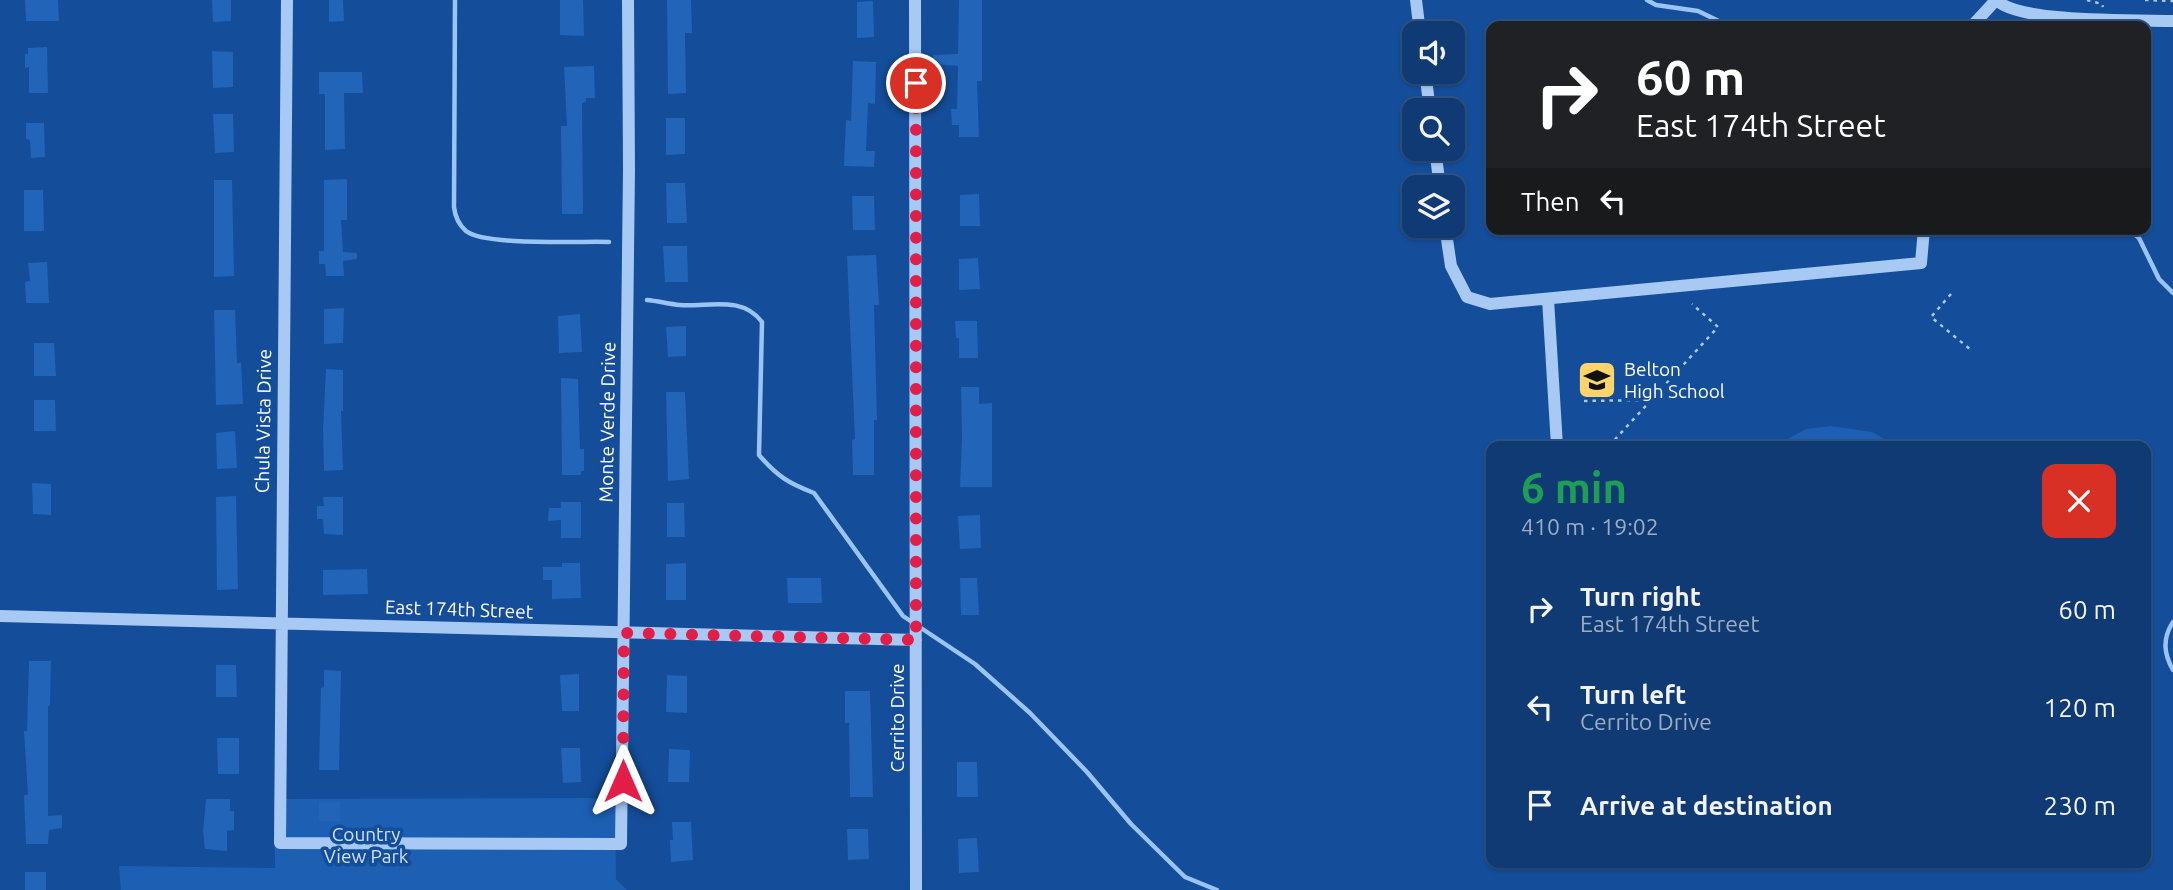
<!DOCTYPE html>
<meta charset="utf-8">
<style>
body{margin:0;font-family:Ubuntu,sans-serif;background:#184178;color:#f1f3f6;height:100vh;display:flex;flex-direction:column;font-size:26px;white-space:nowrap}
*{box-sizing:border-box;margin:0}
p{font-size:23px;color:#9badc4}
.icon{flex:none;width:38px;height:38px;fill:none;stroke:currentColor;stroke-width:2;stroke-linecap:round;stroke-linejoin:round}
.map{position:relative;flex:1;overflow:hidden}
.sheet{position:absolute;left:1486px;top:441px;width:665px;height:427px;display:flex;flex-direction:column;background:#0f3a73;border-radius:14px;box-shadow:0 2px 5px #0004,0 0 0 2px #2f5485}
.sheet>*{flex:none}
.banner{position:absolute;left:1486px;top:21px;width:665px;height:214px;border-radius:14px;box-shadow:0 2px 5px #0004,0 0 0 2px #2f5485;background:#202124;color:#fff;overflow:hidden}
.tools{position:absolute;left:1402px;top:21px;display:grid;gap:14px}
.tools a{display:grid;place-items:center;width:63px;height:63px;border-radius:14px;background:#0f3a73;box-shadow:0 2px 5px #0004,0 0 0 2px #2f5485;font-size:35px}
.pin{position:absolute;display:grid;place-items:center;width:60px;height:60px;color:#fff;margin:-30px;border:4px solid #fff;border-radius:50%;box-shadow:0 2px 7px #0007}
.me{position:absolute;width:77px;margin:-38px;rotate:0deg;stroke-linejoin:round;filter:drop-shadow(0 0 5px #0008)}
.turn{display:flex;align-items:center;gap:24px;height:147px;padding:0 35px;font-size:32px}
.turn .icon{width:91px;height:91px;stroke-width:2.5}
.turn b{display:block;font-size:49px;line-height:60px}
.then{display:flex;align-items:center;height:66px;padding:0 35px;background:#0003;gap:14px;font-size:26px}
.round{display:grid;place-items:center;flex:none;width:74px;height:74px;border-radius:14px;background:#184178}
.headline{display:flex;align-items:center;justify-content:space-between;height:119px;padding:0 35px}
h1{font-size:42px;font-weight:600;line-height:52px;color:#1e9e55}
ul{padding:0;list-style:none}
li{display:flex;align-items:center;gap:21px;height:98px;padding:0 35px}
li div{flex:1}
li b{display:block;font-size:26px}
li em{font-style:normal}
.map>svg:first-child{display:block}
.green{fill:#1c5fb3}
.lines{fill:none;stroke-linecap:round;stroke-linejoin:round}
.stream{stroke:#99c4f5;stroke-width:4.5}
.building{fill:#2264b8}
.path{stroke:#a7c9f3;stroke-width:2.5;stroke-dasharray:3.5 5;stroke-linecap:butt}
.minor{stroke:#a7c9f3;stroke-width:12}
.route{stroke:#e11d48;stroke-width:12;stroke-dasharray:0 21.6}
.labels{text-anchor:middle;stroke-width:7;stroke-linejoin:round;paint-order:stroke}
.poi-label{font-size:19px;fill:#fff;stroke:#144d99;text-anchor:start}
.street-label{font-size:19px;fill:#fff;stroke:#144d99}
.park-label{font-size:19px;fill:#cfe3fd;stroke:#144d99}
</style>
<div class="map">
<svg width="2173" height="890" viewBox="0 0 2173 890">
<rect width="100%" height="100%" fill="#144d99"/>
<path class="green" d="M 1831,426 L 1872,432 L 1897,446 L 1774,446 L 1806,429 Z
M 615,798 L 616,879 L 627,890 L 121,890 L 119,866 L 275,868 L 274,799 Z"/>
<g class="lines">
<path class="stream" d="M 455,0 L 454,207 C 455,216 458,224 466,231 C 484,246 582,241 609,242
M 1647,0 L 1656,5 L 1698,11 L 1729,26
M 2128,229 L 2139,238 L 2159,279 L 2173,293
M 647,300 C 658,301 669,304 680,305 C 708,307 742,295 762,322 L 759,455 C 777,476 788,483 814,493 L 903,616 L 975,664 L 1030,713 L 1087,772 L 1131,824 L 1185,877 L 1217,890
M 2173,622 C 2162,639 2164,654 2173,670"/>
</g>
<path class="building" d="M 25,0 L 58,0 L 59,21 L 26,21 Z
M 212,0 L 231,0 L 231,21 L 213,22 Z
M 329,0 L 343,0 L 344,21 L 329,22 Z
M 560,0 L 583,0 L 584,36 L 560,35 Z
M 667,0 L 691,0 L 692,33 L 685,33 L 686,93 L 668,94 Z
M 959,0 L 982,0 L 982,81 L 977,81 L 979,137 L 959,137 L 959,125 L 952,125 L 951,109 L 957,109 L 958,66 L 933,64 L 933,55 L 958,54 Z
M 873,1 L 874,37 L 857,38 L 857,2 Z
M 47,47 L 48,93 L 29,93 L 29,67 L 25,68 L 25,54 L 28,54 L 28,48 Z
M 212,51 L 233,52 L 233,87 L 213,88 Z
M 853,61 L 876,62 L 875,104 L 868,103 L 866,151 L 875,151 L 874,167 L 844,166 L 846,120 L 851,121 Z
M 594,66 L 595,98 L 586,98 L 586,102 L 582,103 L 583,214 L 562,214 L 561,126 L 567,126 L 564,67 Z
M 319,72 L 362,72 L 363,93 L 344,93 L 345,149 L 325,150 L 325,94 L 319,94 Z
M 213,114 L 233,114 L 234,152 L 215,153 Z
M 666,118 L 685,118 L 685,154 L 666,155 Z
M 26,123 L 44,123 L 45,157 L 31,158 L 30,140 L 26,139 Z
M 347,179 L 347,220 L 341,220 L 343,252 L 357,253 L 357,259 L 343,261 L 344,276 L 326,276 L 325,264 L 319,264 L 319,251 L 324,251 L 324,180 Z
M 214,180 L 232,180 L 234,276 L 214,277 Z
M 666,183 L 685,183 L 687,223 L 667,223 Z
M 24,190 L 43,190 L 44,231 L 24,231 Z
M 979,194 L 980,226 L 960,226 L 960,195 Z
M 852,196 L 874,196 L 875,230 L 853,230 Z
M 663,246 L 687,246 L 688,282 L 665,282 Z
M 876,255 L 879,305 L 874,305 L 877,420 L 874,420 L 874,475 L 853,475 L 852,440 L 855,439 L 847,256 Z
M 978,258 L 980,289 L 959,290 L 959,259 Z
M 47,262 L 49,303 L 26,303 L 25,282 L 30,281 L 28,263 Z
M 344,308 L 343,343 L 324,344 L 324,309 Z
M 214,310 L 235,310 L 237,363 L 241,363 L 243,404 L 216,405 Z
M 580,314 L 582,352 L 559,353 L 558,316 Z
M 955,321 L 977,321 L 978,358 L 959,358 L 959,338 L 956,338 Z
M 686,326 L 686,356 L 668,357 L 666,327 Z
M 34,343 L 54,343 L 56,376 L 34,376 Z
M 326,369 L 343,370 L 343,411 L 341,411 L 343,470 L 324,471 L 323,430 Z
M 561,378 L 578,379 L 580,449 L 584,449 L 584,471 L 581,471 L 581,475 L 562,475 Z
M 961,387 L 979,387 L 979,404 L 992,403 L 992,487 L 960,487 L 962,438 Z
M 666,392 L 685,392 L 689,479 L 668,481 Z
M 34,400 L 55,400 L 56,431 L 34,431 Z
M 235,431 L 237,468 L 217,469 L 216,433 Z
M 32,483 L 51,484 L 51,515 L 33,514 Z
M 236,496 L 238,589 L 217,590 L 216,497 Z
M 323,497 L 343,497 L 343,535 L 324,534 L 323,519 L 317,519 L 317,506 L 324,506 Z
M 561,502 L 581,502 L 581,538 L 561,538 L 561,520 L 548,521 L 549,508 L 561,508 Z
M 667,503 L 684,503 L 685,537 L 667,537 Z
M 980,515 L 981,548 L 960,549 L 958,516 Z
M 562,563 L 580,563 L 581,598 L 552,599 L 552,580 L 543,580 L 543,567 L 562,567 Z
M 686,563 L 686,600 L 666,600 L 666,564 Z
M 367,569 L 368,594 L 323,595 L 323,570 Z
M 787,578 L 821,578 L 822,603 L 788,603 Z
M 960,578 L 977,578 L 979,615 L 961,615 Z
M 29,661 L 51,661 L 50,706 L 48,706 L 48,816 L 62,815 L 62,828 L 49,830 L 48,844 L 26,844 L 24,795 L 28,795 L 24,731 L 27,731 Z
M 216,665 L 236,665 L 237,697 L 216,697 Z
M 324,670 L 341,671 L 339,770 L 319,770 L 321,688 L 324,687 Z
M 579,674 L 579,711 L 562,711 L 560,675 Z
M 667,675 L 687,676 L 687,713 L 666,712 Z
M 845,691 L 870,691 L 873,797 L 850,797 L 849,723 L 845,723 Z
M 217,738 L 239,738 L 239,774 L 218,774 Z
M 561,748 L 580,748 L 581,782 L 563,783 Z
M 669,749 L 690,750 L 689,782 L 668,782 Z
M 957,762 L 977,762 L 978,797 L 957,797 Z
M 206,799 L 230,799 L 230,811 L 234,811 L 234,830 L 227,831 L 227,851 L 205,849 L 203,832 Z
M 319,802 L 340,802 L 340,821 L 319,821 Z
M 672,822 L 691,822 L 693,860 L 671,862 L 670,840 L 673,840 Z
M 847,829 L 868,829 L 869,859 L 848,860 Z
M 977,838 L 979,872 L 959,873 L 958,839 Z
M 25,872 L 46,872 L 46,890 L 25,890 Z"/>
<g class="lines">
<path class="path" d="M 2087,0 L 2102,4 L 2103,7
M 2145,0 L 2173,1
M 1951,294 L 1931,317 L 1971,350
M 1584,401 L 1651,400
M 1609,446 L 1718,327 L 1692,304"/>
<path class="minor" d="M 287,0 L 280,843 L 621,844 L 629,170 L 628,0
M 915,0 L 916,890
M 1416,0 L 1420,33
M 1997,0 C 2016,23 2139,20 2173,21
M 1972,26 L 1996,0
M 1425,72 L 1430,110
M 1435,149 L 1440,187
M 1445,226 L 1451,266 L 1467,297 L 1490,304 L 1921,263 L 1924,229
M 1548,299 L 1557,446
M 0,616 L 916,640"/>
</g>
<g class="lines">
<path class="route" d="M 623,781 L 624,633 L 916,640 L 916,83"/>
</g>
<defs>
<g id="school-square" transform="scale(2.0125)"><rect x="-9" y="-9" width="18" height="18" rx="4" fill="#ffd569" stroke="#144d99"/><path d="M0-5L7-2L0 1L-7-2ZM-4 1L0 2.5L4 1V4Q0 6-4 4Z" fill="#111"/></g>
</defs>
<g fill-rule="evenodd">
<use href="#school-square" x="1597" y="380"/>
</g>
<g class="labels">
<g class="poi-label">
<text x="1624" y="376">Belton<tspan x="1624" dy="22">High School</tspan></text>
</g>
<g class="street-label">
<text transform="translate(263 421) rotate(-89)" y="7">Chula Vista Drive</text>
<text transform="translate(607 422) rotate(-89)" y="7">Monte Verde Drive</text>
<text transform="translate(459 609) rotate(2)" y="7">East 174th Street</text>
<text transform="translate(897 718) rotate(-90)" y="7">Cerrito Drive</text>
</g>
<g class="park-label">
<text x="366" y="841">Country<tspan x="366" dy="22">View Park</tspan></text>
</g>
</g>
</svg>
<div class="tools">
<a><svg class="icon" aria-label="sound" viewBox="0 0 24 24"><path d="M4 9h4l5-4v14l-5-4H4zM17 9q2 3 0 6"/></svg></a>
<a><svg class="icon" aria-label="search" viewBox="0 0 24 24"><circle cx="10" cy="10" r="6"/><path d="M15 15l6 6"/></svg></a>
<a><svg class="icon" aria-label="layers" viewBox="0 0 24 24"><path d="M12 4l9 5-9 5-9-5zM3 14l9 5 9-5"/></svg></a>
</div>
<div class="pin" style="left:916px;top:83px;background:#d93025"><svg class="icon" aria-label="arrive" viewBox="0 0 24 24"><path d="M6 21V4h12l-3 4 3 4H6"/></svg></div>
<svg class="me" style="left:623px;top:781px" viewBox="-20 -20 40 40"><path d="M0-17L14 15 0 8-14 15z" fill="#e11d48" stroke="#fff" stroke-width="4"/></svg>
<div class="banner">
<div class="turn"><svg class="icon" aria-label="right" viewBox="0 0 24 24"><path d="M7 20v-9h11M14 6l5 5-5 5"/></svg><div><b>60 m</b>East 174th Street</div></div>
<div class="then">Then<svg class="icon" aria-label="left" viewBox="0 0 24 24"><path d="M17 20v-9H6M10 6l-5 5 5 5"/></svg></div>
</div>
<section class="sheet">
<div class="headline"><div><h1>6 min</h1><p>410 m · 19:02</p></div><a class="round" style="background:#d93025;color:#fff"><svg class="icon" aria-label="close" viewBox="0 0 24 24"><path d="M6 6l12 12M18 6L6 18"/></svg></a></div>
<ul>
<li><svg class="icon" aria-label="right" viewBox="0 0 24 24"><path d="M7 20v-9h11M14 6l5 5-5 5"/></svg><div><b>Turn right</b><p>East 174th Street</p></div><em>60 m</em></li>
<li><svg class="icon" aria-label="left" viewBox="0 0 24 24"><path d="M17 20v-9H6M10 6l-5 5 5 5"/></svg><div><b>Turn left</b><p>Cerrito Drive</p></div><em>120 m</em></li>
<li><svg class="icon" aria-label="arrive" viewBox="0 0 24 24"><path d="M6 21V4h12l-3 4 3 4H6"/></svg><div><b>Arrive at destination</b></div><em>230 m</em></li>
</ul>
</section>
</div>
